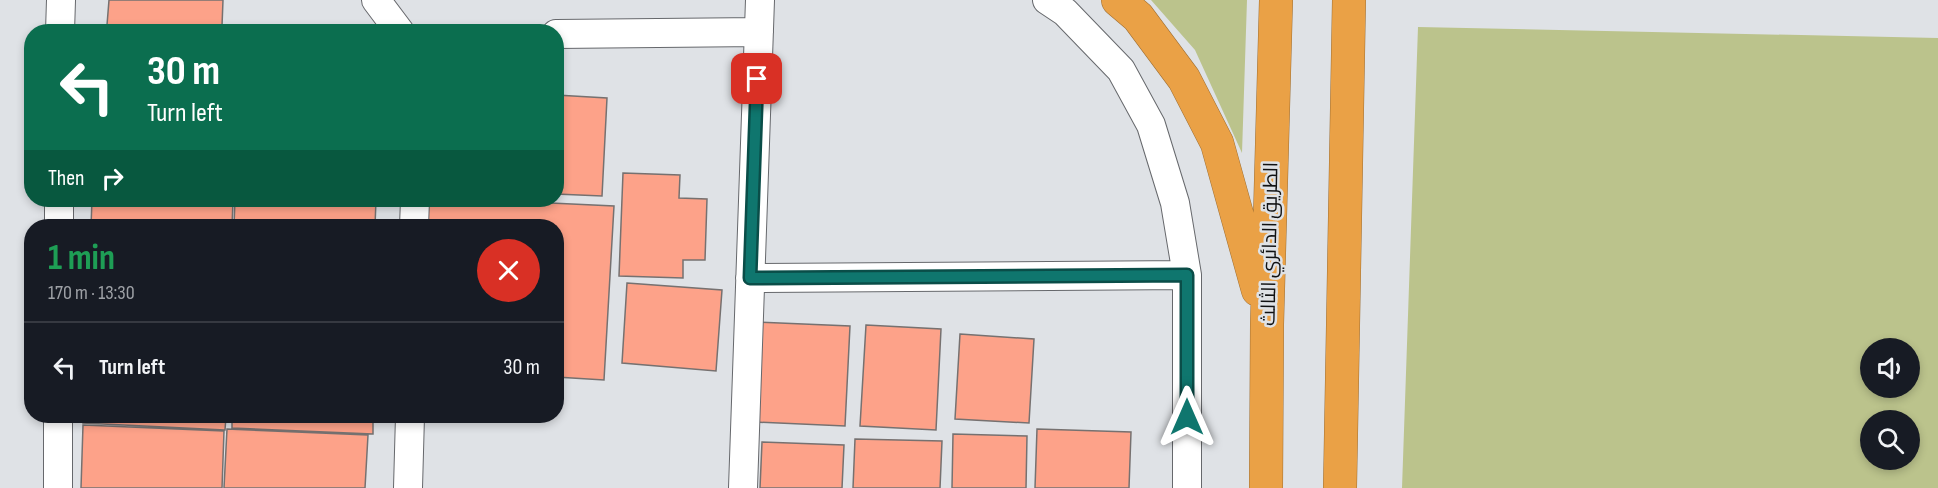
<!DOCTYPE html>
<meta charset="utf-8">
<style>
body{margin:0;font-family:"Sofia Sans Condensed",Cairo,sans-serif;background:#20242c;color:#f1f3f6;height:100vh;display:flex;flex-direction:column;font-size:22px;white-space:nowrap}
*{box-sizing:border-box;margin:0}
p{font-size:20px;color:#9ea1a6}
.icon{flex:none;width:33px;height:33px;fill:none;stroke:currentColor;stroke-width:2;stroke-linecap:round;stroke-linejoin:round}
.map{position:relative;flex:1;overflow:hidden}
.side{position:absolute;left:24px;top:219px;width:540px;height:204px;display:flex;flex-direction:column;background:#171b24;border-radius:24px;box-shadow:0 3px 9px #0003}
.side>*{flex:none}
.guide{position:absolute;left:24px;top:24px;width:540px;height:183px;border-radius:24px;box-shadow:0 3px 9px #0003;background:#0b6e4f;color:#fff;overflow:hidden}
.controls{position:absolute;left:1860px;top:338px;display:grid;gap:12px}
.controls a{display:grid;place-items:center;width:60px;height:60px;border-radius:50%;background:#171b24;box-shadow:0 3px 9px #0003;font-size:30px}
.pin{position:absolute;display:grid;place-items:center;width:51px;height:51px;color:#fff;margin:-26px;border-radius:12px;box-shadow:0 3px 9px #0006}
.me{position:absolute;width:66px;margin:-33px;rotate:0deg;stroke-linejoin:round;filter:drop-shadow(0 0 4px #0008)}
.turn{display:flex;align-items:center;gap:21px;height:126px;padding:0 24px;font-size:27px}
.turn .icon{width:78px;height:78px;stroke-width:2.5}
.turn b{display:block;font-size:42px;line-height:51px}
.then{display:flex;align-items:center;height:57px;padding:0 24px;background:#0003;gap:12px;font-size:22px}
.round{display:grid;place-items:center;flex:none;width:63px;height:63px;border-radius:32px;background:#20242c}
.headline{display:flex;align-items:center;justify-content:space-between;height:102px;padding:0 24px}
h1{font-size:36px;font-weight:700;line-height:45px;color:#1e9e55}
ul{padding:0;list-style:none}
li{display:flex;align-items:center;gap:18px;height:90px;padding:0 24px;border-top:2px solid #363941}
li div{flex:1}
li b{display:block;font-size:22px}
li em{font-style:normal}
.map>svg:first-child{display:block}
.green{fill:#bbc38c;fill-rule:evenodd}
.building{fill:#fda289;stroke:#767170;stroke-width:1.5}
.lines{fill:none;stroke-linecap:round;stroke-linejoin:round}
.street-casing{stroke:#66686c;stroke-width:30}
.highway-casing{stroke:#9e6f34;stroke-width:34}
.street{stroke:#fff;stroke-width:28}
.highway{stroke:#eaa146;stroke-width:33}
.route-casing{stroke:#0a4d48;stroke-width:15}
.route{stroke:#0f766e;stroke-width:10}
.labels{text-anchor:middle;stroke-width:5;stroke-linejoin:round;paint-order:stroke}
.street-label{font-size:20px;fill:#111213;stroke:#dfe2e6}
</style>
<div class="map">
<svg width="1938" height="488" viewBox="0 0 1938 488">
<rect width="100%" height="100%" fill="#dfe2e6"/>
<path class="green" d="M 1151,0 L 1247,0 L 1242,153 L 1195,50 Z
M 1418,27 L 1938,38 L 1938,488 L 1402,488 ZM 1870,348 L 1910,348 L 1910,387 L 1870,387 ZM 1870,420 L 1910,420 L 1910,459 L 1870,459 Z"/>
<path class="building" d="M 109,0 L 223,0 L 222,26 L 107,25 Z
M 556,95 L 607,98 L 602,196 L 556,194 Z
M 623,173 L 680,175 L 679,198 L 707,199 L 705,260 L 683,260 L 683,278 L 619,276 Z
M 92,200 L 233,200 L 232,226 L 91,226 Z
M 235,200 L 376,200 L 375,226 L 234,226 Z
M 428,200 L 486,200 L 614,206 L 604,380 L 556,377 L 556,226 L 427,226 Z
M 627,283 L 722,290 L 716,371 L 622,363 Z
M 759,322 L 850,326 L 845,426 L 755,422 Z
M 866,325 L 941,329 L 936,430 L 860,426 Z
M 960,334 L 1034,339 L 1029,423 L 955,419 Z
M 84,416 L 226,416 L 225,430 L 83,423 Z
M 232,416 L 373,416 L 373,434 L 232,428 Z
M 83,425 L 224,431 L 222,488 L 81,488 Z
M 227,429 L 368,435 L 365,488 L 224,488 Z
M 1037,429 L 1131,432 L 1129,488 L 1035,488 Z
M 953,434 L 1027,436 L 1026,488 L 952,488 Z
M 855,439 L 942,441 L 940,488 L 853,488 Z
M 762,442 L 844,445 L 842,488 L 760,488 Z"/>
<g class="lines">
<g class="street-casing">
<path id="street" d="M 376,0 L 400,32
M 1047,0 L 1065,12 L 1121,70 L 1151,125 L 1175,203 L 1187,275
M 60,32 L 61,0
M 556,34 L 759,32
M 59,226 L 59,200
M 414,226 L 415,200
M 750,278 L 1187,275 L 1187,488
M 58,488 L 58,416
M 408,488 L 410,416
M 743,488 L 760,0"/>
</g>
<g class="highway-casing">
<path id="highway" d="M 1118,0 L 1138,17 L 1184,79 L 1217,143 L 1258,290
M 1266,488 L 1267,325 L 1276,0
M 1340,488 L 1349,0"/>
</g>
<use href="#street" class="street"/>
<use href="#highway" class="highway"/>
</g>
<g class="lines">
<g class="route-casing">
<path id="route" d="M 757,79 L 750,278 L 1187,275 L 1187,417"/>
</g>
<use href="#route" class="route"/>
</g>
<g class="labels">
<g class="street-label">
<text transform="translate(1269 244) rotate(-89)" y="7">الطريق الدائري الثالث</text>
</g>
</g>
</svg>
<div class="controls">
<a><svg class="icon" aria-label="sound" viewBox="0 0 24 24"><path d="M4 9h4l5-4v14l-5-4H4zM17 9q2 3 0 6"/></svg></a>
<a><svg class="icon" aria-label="search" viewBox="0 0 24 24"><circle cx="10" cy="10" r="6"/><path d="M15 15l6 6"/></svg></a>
</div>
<div class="pin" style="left:757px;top:79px;background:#d93025"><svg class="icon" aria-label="arrive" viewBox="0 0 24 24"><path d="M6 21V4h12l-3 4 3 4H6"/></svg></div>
<svg class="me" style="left:1187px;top:417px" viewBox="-20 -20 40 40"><path d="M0-17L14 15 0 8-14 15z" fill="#0f766e" stroke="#fff" stroke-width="4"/></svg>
<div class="guide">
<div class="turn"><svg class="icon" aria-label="left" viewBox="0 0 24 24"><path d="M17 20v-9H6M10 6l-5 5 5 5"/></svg><div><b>30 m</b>Turn left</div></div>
<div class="then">Then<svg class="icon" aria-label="right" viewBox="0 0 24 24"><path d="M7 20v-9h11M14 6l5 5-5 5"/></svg></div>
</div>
<section class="side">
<div class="headline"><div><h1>1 min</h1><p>170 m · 13:30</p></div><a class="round" style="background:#d93025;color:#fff"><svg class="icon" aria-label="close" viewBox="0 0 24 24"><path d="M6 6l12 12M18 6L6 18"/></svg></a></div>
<ul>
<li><svg class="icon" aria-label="left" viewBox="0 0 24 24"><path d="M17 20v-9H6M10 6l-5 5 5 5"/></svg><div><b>Turn left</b></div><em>30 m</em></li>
</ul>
</section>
</div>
